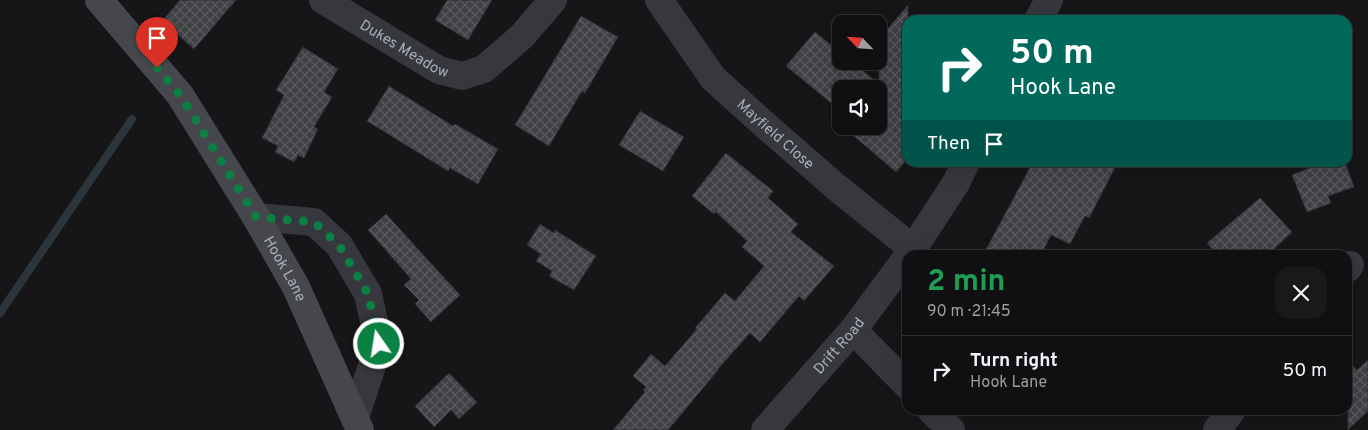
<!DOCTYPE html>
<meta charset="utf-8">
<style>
body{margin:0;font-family:Overpass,sans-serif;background:#19191b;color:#f1f3f6;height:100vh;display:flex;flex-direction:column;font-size:19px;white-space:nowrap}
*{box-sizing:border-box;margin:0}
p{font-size:16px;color:#9c9d9f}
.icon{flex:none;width:28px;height:28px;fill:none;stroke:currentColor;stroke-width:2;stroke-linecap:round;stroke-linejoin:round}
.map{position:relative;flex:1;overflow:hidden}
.panel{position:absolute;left:902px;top:250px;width:450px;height:165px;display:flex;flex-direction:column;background:#101012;border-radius:15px;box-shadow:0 5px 20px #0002,0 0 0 1px #303032}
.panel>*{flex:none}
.hud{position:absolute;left:902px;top:15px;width:450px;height:152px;border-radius:15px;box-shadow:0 5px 20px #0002,0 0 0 1px #303032;background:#00695c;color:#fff;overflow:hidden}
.needle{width:32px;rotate:295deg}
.fabs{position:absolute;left:832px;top:15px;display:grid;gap:10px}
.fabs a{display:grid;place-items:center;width:55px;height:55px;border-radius:10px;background:#101012;box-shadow:0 5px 20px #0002,0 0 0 1px #303032;font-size:25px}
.pin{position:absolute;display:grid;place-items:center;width:42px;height:42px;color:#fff;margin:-51px -21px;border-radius:50% 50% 50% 0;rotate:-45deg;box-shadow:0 0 5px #0007}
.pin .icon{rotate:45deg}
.me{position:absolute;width:55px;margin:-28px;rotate:347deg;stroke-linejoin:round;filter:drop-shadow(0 0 4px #0008)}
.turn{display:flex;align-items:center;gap:18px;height:105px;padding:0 25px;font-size:22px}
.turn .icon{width:65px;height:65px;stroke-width:2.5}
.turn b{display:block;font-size:35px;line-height:42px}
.then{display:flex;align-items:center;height:48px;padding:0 25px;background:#0003;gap:10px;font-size:19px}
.round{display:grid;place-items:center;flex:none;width:52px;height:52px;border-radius:15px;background:#19191b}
.headline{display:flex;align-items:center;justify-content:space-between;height:85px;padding:0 25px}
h1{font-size:30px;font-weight:700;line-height:38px;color:#1e9e55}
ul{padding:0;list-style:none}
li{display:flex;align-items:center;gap:15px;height:70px;padding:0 25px;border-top:1px solid #303032}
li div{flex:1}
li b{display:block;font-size:19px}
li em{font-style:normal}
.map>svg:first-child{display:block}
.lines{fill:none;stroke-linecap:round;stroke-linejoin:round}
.stream{stroke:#2c353c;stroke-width:8}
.building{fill:url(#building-cross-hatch);stroke:#303034}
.street{stroke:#37383d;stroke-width:28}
.secondary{stroke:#45474d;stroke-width:28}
.route{stroke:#0b8043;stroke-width:9;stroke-dasharray:0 16.2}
.labels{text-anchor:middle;stroke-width:5;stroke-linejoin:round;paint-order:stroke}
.street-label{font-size:15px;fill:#a8adb8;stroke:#111113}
</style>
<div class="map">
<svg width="1368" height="430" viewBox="0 0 1368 430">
<defs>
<pattern id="building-cross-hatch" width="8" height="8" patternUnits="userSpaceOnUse" patternTransform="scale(1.25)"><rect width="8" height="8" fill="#404145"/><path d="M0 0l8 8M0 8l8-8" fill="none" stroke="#595a5e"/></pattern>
</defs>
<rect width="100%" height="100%" fill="#161618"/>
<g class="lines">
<path class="stream" d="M 0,313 L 132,119"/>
</g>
<path class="building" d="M 180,0 L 236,0 L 194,49 L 162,21 Z
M 447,0 L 492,0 L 468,40 L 435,20 Z
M 908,5 L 908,158 L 896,172 L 842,126 L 879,126 L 879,89 L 841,89 L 841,111 L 786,66 L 815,32 L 841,53 L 841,61 L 851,61 L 879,84 L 879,39 Z
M 581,16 L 618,37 L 585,93 L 582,91 L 549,146 L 515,125 Z
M 303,47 L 338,69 L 324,92 L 332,97 L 314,127 L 318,129 L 304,158 L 298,155 L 294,162 L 275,152 L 278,146 L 262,138 L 284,95 L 276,90 Z
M 389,86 L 453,126 L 455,124 L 498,149 L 478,184 L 450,168 L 448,171 L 367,121 Z
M 640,111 L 684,137 L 663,171 L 619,145 Z
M 726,153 L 773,191 L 768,198 L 798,224 L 791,232 L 834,266 L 804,301 L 799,296 L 760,342 L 750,333 L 718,369 L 719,369 L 668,430 L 613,430 L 645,392 L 643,390 L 646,387 L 633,376 L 651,354 L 665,366 L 697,329 L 695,328 L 725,293 L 735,301 L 764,266 L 742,247 L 747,241 L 716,212 L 714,214 L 692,196 Z
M 1033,162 L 1118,162 L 1089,218 L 1085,216 L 1070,244 L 1051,235 L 1041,255 L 983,255 Z
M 1325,162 L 1345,162 L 1354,187 L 1328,196 L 1331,203 L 1307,212 L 1292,175 Z
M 1260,198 L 1292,232 L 1268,255 L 1217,255 L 1207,243 Z
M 386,214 L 460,295 L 431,322 L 415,304 L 419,300 L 404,285 L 411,279 L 368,230 Z
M 540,224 L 554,233 L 555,230 L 596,256 L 574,290 L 549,276 L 552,271 L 536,261 L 541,254 L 527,245 Z
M 1368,360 L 1368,411 L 1348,430 L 1348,361 L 1357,370 Z
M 449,373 L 477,402 L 459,419 L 451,410 L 434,427 L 415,406 Z"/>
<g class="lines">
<g class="street">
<path id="s1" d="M 323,0 L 439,70 L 462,76 L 484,69 L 522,36 L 553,0"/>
<path id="s2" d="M 659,0 L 713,78 L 766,126 L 835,186 L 913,249"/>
<path d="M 1038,20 L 1049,0"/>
<path d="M 256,217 L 314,222 L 339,245 L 368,294 L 379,345 L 355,417"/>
<path d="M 909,255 L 956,183 L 966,162"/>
<path d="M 1348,268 L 1350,265"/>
<path d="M 853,330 L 908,386"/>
<path d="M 931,410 L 951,430"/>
<path id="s3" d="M 765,430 L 853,330 L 908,256"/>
<path d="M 1217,430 L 1232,410"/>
</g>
<path class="secondary" id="s4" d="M 99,0 L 180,95 L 256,217 L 296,287 L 360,430"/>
</g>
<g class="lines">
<path class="route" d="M 157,68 L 180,95 L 256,217 L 314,222 L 339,245 L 368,294 L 379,344"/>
</g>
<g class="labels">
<g class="street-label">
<text dy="5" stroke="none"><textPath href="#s1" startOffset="95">Dukes Meadow</textPath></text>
<text dy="5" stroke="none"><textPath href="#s2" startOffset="179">Mayfield Close</textPath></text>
<text dy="5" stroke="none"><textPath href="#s4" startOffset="328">Hook Lane</textPath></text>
<text dy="5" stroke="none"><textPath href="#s3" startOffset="112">Drift Road</textPath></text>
</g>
</g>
</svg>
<div class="fabs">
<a><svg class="needle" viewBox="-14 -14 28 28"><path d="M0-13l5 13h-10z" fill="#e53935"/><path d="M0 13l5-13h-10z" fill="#9c9d9f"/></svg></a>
<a><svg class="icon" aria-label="sound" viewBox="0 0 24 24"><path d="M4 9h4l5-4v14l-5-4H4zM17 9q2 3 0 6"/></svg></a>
</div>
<div class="pin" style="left:157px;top:68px;background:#d93025"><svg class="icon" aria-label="arrive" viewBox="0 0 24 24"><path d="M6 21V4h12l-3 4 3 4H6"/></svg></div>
<svg class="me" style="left:379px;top:344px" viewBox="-20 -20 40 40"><circle r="17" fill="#0b8043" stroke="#fff" stroke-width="3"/><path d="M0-11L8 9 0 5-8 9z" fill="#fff"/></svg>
<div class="hud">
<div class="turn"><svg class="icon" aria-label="right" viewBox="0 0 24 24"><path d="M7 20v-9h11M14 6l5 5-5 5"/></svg><div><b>50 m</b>Hook Lane</div></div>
<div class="then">Then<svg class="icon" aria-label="arrive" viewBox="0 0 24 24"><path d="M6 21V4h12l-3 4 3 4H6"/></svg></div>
</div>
<section class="panel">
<div class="headline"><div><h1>2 min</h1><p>90 m · 21:45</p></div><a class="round"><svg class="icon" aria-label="close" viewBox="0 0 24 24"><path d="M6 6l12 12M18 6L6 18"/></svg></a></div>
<ul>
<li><svg class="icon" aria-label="right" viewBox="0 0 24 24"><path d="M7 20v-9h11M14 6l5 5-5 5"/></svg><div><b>Turn right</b><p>Hook Lane</p></div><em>50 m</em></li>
</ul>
</section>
</div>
